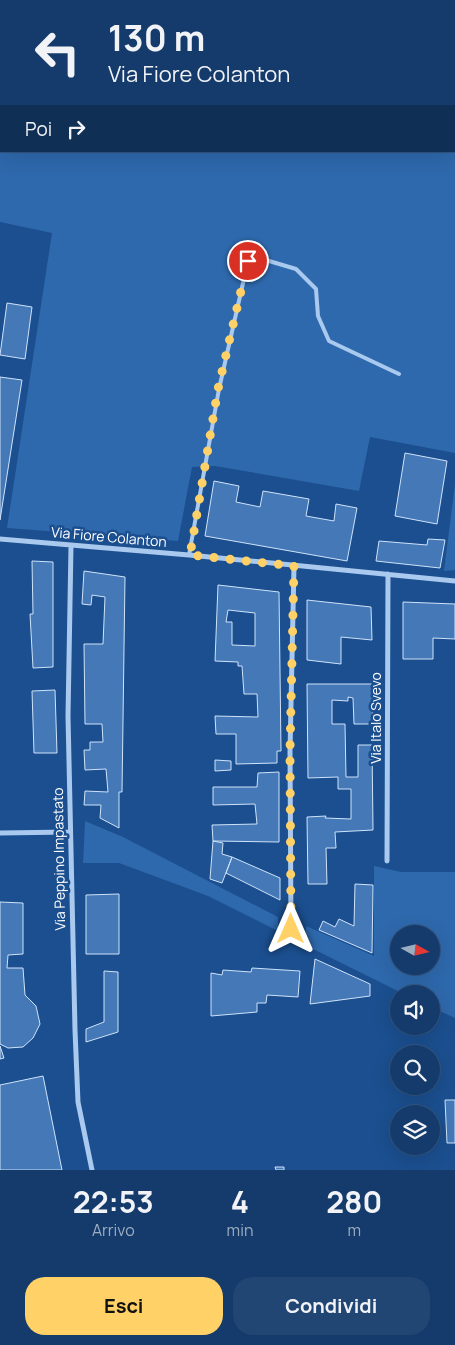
<!DOCTYPE html>
<html lang="it">
<style>
body{margin:0;font-family:Manrope,sans-serif;background:#214673;color:#f1f3f6;height:100vh;display:flex;flex-direction:column;font-size:19px;white-space:nowrap}
*{box-sizing:border-box;margin:0}
p{font-size:16px;color:#9dadc1}
.icon{flex:none;width:28px;height:28px;fill:none;stroke:currentColor;stroke-width:2;stroke-linecap:round;stroke-linejoin:round}
.map{position:relative;height:1170px;overflow:hidden}
.sheet{display:flex;flex-direction:column;background:#143b6b;flex:1}
.sheet>*{flex:none}
.banner{position:absolute;left:0px;top:0px;width:455px;height:152px;box-shadow:0 5px 20px #0002,0 0 0 1px #33557e;background:#143b6b;color:#f1f3f6;overflow:hidden}
.needle{width:32px;rotate:98deg}
.buttons{position:absolute;left:390px;top:925px;display:grid;gap:10px}
.buttons a{display:grid;place-items:center;width:50px;height:50px;border-radius:50%;background:#143b6b;box-shadow:0 5px 20px #0002,0 0 0 1px #33557e;font-size:25px}
.pin{position:absolute;display:grid;place-items:center;width:42px;height:42px;color:#fff;margin:-21px;border:2px solid #fff;border-radius:50%;box-shadow:0 1px 5px #0007}
.me{position:absolute;width:55px;margin:-28px;rotate:0deg;stroke-linejoin:round;filter:drop-shadow(0 0 4px #0008)}
.turn{display:flex;align-items:center;gap:18px;height:105px;padding:0 25px;font-size:22px}
.turn .icon{width:65px;height:65px;stroke-width:2.5}
.turn b{display:block;font-size:35px;line-height:42px}
.then{display:flex;align-items:center;height:48px;padding:0 25px;background:#0003;gap:10px;font-size:19px}
.eta{display:flex;justify-content:space-evenly;align-items:center;height:85px;text-align:center}
.eta b{font-size:30px;font-weight:700;line-height:35px}
.action{display:flex;gap:10px;margin-top:auto;padding:10px 25px}
.action a{flex:1;height:58px;border-radius:20px;background:#ffd166;color:#111;font-size:20px;font-weight:700;line-height:58px;text-align:center}
.action a+a{background:#214673;color:#f1f3f6}
.map>svg:first-child{display:block}
.green{fill:#2e69ad;fill-rule:evenodd}
.building{fill:#4478b7;stroke:#cfe3fa;fill-rule:evenodd}
.lines{fill:none;stroke-linecap:round;stroke-linejoin:round}
.service{stroke:#a9c9ee;stroke-width:4}
.minor{stroke:#a9c9ee;stroke-width:5}
.route{stroke:#ffd166;stroke-width:9;stroke-dasharray:0 16.2}
.labels{text-anchor:middle;stroke-width:5;stroke-linejoin:round;paint-order:stroke}
.street-label{font-size:14px;fill:#fff;stroke:#1b4f8f}
</style>
<div class="map">
<svg width="455" height="1170" viewBox="0 0 455 1170">
<rect width="100%" height="100%" fill="#1b4f8f"/>
<path class="green" d="M 198,0 L 292,0 L 197,1 Z
M 0,35 L 1,151 L 454,151 L 454,78 L 455,79 L 455,453 L 370,437 L 359,491 L 215,466 L 192,467 L 178,541 L 7,528 L 52,233 L 0,222 Z
M 455,484 L 455,570 L 444,571 Z
M 85,821 L 123,837 L 278,917 L 278,931 L 208,896 L 119,863 L 83,863 Z
M 374,866 L 401,872 L 455,872 L 455,1018 L 431,1007 L 431,994 L 404,994 L 305,945 L 306,926 L 374,956 ZM 399,934 L 431,934 L 431,966 L 399,966 Z"/>
<path class="building" d="M 0,0 L 13,0 L 1,1 L 1,24 Z
M 117,0 L 167,0 L 117,1 Z
M 315,0 L 383,0 L 314,1 Z
M 415,0 L 455,0 L 455,48 L 454,1 L 415,1 Z
M 7,303 L 32,307 L 25,359 L 0,355 Z
M 0,377 L 22,380 L 0,520 Z
M 405,453 L 447,461 L 437,524 L 395,516 Z
M 214,481 L 239,486 L 236,502 L 260,507 L 263,491 L 309,499 L 306,516 L 334,521 L 336,504 L 357,508 L 347,561 L 205,536 Z
M 428,539 L 445,540 L 440,568 L 376,561 L 379,541 L 427,545 Z
M 32,561 L 53,562 L 53,667 L 33,668 L 30,614 L 33,614 Z
M 84,571 L 125,577 L 122,792 L 119,792 L 119,828 L 100,818 L 101,805 L 84,805 L 85,791 L 108,792 L 106,769 L 85,770 L 84,750 L 90,750 L 90,742 L 103,742 L 102,724 L 85,724 L 84,644 L 103,644 L 105,597 L 92,595 L 91,605 L 82,604 Z
M 218,585 L 279,592 L 281,751 L 277,751 L 277,763 L 236,764 L 236,734 L 216,734 L 215,716 L 258,717 L 257,694 L 244,694 L 242,666 L 238,666 L 238,662 L 215,661 ZM 228,610 L 255,613 L 255,646 L 232,645 L 232,622 L 226,622 Z
M 307,600 L 371,607 L 372,640 L 341,637 L 341,664 L 307,660 Z
M 403,602 L 455,604 L 455,639 L 433,638 L 433,659 L 403,659 Z
M 307,684 L 372,684 L 373,724 L 354,724 L 353,698 L 348,697 L 348,701 L 332,700 L 332,724 L 345,724 L 346,777 L 358,777 L 358,745 L 372,745 L 373,830 L 335,832 L 336,848 L 326,848 L 327,884 L 308,884 L 307,817 L 326,816 L 325,818 L 351,819 L 351,789 L 338,789 L 338,777 L 308,778 Z
M 55,690 L 57,753 L 34,753 L 32,691 Z
M 215,760 L 231,761 L 231,770 L 215,771 Z
M 279,772 L 279,842 L 213,841 L 212,825 L 257,824 L 255,804 L 213,805 L 213,787 L 257,787 L 258,773 Z
M 213,841 L 223,843 L 222,854 L 232,857 L 222,883 L 210,879 Z
M 232,857 L 280,878 L 280,900 L 226,873 Z
M 355,884 L 373,885 L 372,953 L 319,930 L 323,921 L 335,927 L 339,919 L 354,926 Z
M 119,894 L 119,954 L 86,954 L 86,895 Z
M 0,902 L 23,903 L 23,954 L 8,955 L 7,968 L 23,968 L 25,995 L 36,1006 L 40,1024 L 33,1038 L 23,1047 L 8,1048 L 0,1044 Z
M 315,959 L 370,984 L 370,996 L 310,1004 Z
M 252,968 L 300,971 L 298,997 L 267,995 L 266,1003 L 257,1003 L 257,1012 L 211,1016 L 211,973 L 222,975 L 223,970 L 251,972 Z
M 104,971 L 118,972 L 118,1032 L 86,1042 L 86,1029 L 104,1022 Z
M 0,1046 L 4,1058 L 0,1059 Z
M 43,1076 L 62,1170 L 0,1170 L 0,1085 Z
M 445,1100 L 455,1100 L 455,1143 L 447,1143 Z
M 275,1167 L 284,1167 L 284,1170 L 276,1170 Z"/>
<g class="lines">
<path class="service" d="M 189,555 L 219,389 L 248,261 L 259,258 L 296,269 L 316,289 L 318,316 L 329,341 L 399,374"/>
<path class="minor" d="M 0,539 L 189,555 L 455,581
M 71,546 L 68,716 L 75,1030 L 78,1102 L 92,1170
M 0,833 L 70,832
M 387,861 L 388,574
M 291,929 L 290,751 L 294,566"/>
</g>
<g class="lines">
<path class="route" d="M 248,261 L 218,389 L 190,555 L 294,566 L 290,751 L 291,929"/>
</g>
<g class="labels">
<g class="street-label">
<text transform="translate(109 537) rotate(5)" y="5">Via Fiore Colanton</text>
<text transform="translate(376 718) rotate(-90)" y="5">Via Italo Svevo</text>
<text transform="translate(59 859) rotate(-91)" y="5">Via Peppino Impastato</text>
</g>
</g>
</svg>
<div class="buttons">
<a><svg class="needle" viewBox="-14 -14 28 28"><path d="M0-13l5 13h-10z" fill="#e53935"/><path d="M0 13l5-13h-10z" fill="#9dadc1"/></svg></a>
<a><svg class="icon" aria-label="sound" viewBox="0 0 24 24"><path d="M4 9h4l5-4v14l-5-4H4zM17 9q2 3 0 6"/></svg></a>
<a><svg class="icon" aria-label="search" viewBox="0 0 24 24"><circle cx="10" cy="10" r="6"/><path d="M15 15l6 6"/></svg></a>
<a><svg class="icon" aria-label="layers" viewBox="0 0 24 24"><path d="M12 4l9 5-9 5-9-5zM3 14l9 5 9-5"/></svg></a>
</div>
<div class="pin" style="left:248px;top:261px;background:#d93025"><svg class="icon" aria-label="arrive" viewBox="0 0 24 24"><path d="M6 21V4h12l-3 4 3 4H6"/></svg></div>
<svg class="me" style="left:291px;top:929px" viewBox="-20 -20 40 40"><path d="M0-17L14 15 0 8-14 15z" fill="#ffd166" stroke="#fff" stroke-width="4"/></svg>
<div class="banner">
<div class="turn"><svg class="icon" aria-label="left" viewBox="0 0 24 24"><path d="M17 20v-9H6M10 6l-5 5 5 5"/></svg><div><b>130 m</b>Via Fiore Colanton</div></div>
<div class="then">Poi<svg class="icon" aria-label="right" viewBox="0 0 24 24"><path d="M7 20v-9h11M14 6l5 5-5 5"/></svg></div>
</div>
</div>
<section class="sheet">
<div class="eta">
<div><b>22:53</b><p>Arrivo</p></div>
<div><b>4</b><p>min</p></div>
<div><b>280</b><p>m</p></div>
</div>
<div class="action"><a>Esci</a><a>Condividi</a></div>
</section>
